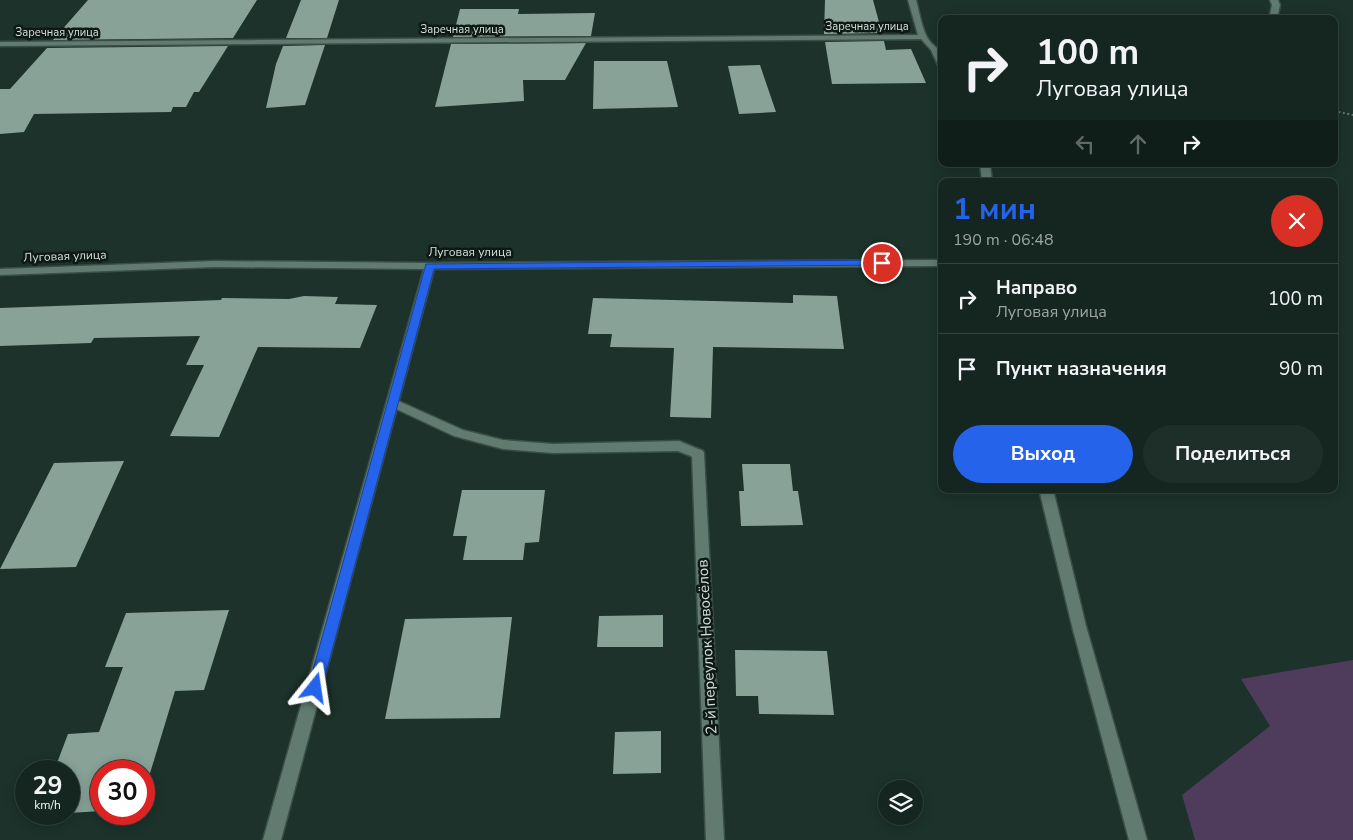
<!DOCTYPE html>
<html lang="ru">
<meta charset="utf-8">
<style>
body{margin:0;font-family:"Nunito Sans",sans-serif;background:#1e2e29;color:#f1f3f6;height:100vh;display:flex;flex-direction:column;font-size:19px;white-space:nowrap}
*{box-sizing:border-box;margin:0}
p{font-size:16px;color:#9da5a5}
.icon{flex:none;width:28px;height:28px;fill:none;stroke:currentColor;stroke-width:2;stroke-linecap:round;stroke-linejoin:round}
.map{position:relative;flex:1;overflow:hidden}
.details{position:absolute;left:938px;top:178px;width:400px;height:315px;display:flex;flex-direction:column;background:#152620;border-radius:10px;box-shadow:0 2px 12px #0003,0 0 0 1px #34433e}
.details>*{flex:none}
.hud{position:absolute;left:938px;top:15px;width:400px;height:152px;border-radius:10px;box-shadow:0 2px 12px #0003,0 0 0 1px #34433e;background:#152620;color:#f1f3f6;overflow:hidden}
.tools{position:absolute;left:878px;top:780px;display:grid;gap:10px}
.tools a{display:grid;place-items:center;width:45px;height:45px;border-radius:50%;background:#152620;box-shadow:0 2px 12px #0003,0 0 0 1px #34433e;font-size:25px}
.speed{position:absolute;left:15px;top:760px;display:flex;gap:10px;font-size:25px;font-weight:700;text-align:center}
.speed>*{display:grid;place-content:center;width:65px;height:65px;border-radius:50%;background:#152620;box-shadow:0 2px 12px #0003,0 0 0 1px #34433e;line-height:1}
.speed small{font-size:12px;font-weight:400}
.speed .limit{border:8px solid #d22;background:#fff;color:#111}
.pin{position:absolute;display:grid;place-items:center;width:42px;height:42px;color:#fff;margin:-21px;border:2px solid #fff;border-radius:50%;box-shadow:0 1px 5px #0007}
.me{position:absolute;width:55px;margin:-28px;rotate:15deg;stroke-linejoin:round;filter:drop-shadow(0 0 4px #0008)}
.turn{display:flex;align-items:center;gap:18px;height:105px;padding:0 15px;font-size:22px}
.turn .icon{width:65px;height:65px;stroke-width:2.5}
.turn b{display:block;font-size:35px;line-height:42px}
.lanes{display:flex;align-items:center;height:48px;padding:0 15px;background:#0003;justify-content:center;gap:25px;direction:ltr}
.lanes .off{opacity:.35}
.round{display:grid;place-items:center;flex:none;width:52px;height:52px;border-radius:26px;background:#1e2e29}
.summary{display:flex;align-items:center;justify-content:space-between;height:85px;padding:0 15px}
h1{font-size:30px;font-weight:700;line-height:38px;color:#2563eb}
.cta{display:flex;gap:10px;margin-top:auto;padding:10px 15px}
.cta a{flex:1;height:58px;border-radius:30px;background:#2563eb;color:#fff;font-size:20px;font-weight:700;line-height:58px;text-align:center}
.cta a+a{background:#1e2e29;color:#f1f3f6}
ul{padding:0;list-style:none}
li{display:flex;align-items:center;gap:15px;height:70px;padding:0 15px;border-top:1px solid #34433e}
li div{flex:1}
li b{display:block;font-size:19px}
li em{font-style:normal}
.map>svg:first-child{display:block}
.green{fill:#4f3c5d}
.building{fill:#88a298}
.lines{fill:none;stroke-linecap:round;stroke-linejoin:round}
.lane-casing{stroke:#3a4e47;stroke-width:3}
.street-casing{stroke:#3a4e47;stroke-width:3}
.path{stroke:#677a73;stroke-width:2;stroke-dasharray:2 2.5;stroke-linecap:butt}
.lane{fill:#627b71;fill-rule:evenodd}
.street{fill:#627b71;fill-rule:evenodd}
.route{fill:#2563eb;stroke:#184099}
.labels{text-anchor:middle;stroke-width:5;stroke-linejoin:round;paint-order:stroke}
.far-street-label{font-size:11px;fill:#d3e1db;stroke:#0e1814}
.street-label{font-size:12px;fill:#d3e1db;stroke:#0e1814}
.near-street-label{font-size:15px;fill:#d3e1db;stroke:#0e1814}
</style>
<div class="map">
<svg width="1353" height="840" viewBox="0 0 1353 840">
<rect width="100%" height="100%" fill="#1c322a"/>
<path class="green" d="M 1353,660 L 1353,840 L 1195,840 L 1182,795 L 1270,726 L 1241,679 Z"/>
<path class="building" d="M 88,0 L 257,0 L 233,38 L 53,40 Z
M 301,0 L 339,0 L 327,38 L 286,38 Z
M 825,0 L 873,0 L 882,33 L 824,34 Z
M 460,9 L 519,9 L 518,14 L 595,13 L 591,36 L 453,37 Z
M 884,41 L 886,50 L 911,49 L 926,83 L 832,84 L 825,42 Z
M 586,43 L 565,80 L 523,80 L 524,101 L 435,107 L 451,44 Z
M 325,45 L 305,105 L 266,108 L 276,64 L 283,46 Z
M 228,46 L 199,92 L 194,92 L 186,107 L 173,107 L 171,112 L 34,114 L 24,132 L 0,134 L 0,89 L 10,89 L 47,48 Z
M 594,61 L 667,61 L 678,107 L 593,109 Z
M 760,65 L 776,112 L 739,114 L 728,66 Z
M 793,295 L 837,296 L 844,349 L 713,347 L 711,418 L 670,417 L 674,348 L 610,347 L 612,334 L 588,334 L 593,298 L 793,303 Z
M 304,296 L 338,297 L 335,304 L 377,305 L 360,348 L 258,347 L 219,437 L 170,436 L 204,365 L 186,365 L 200,336 L 94,338 L 91,343 L 0,346 L 0,308 L 221,300 L 222,298 L 289,299 Z
M 124,461 L 76,567 L 0,569 L 54,463 Z
M 742,464 L 790,464 L 793,491 L 798,491 L 803,525 L 741,526 L 739,491 L 744,491 Z
M 462,490 L 545,490 L 539,542 L 525,543 L 523,560 L 463,560 L 467,536 L 453,536 Z
M 229,610 L 204,690 L 175,691 L 144,793 L 144,771 L 101,771 L 101,811 L 69,813 L 69,771 L 54,771 L 68,734 L 99,732 L 123,667 L 105,667 L 126,613 Z
M 663,615 L 663,647 L 597,647 L 599,616 Z
M 512,617 L 500,718 L 385,719 L 405,619 Z
M 735,650 L 827,651 L 834,715 L 759,714 L 758,696 L 736,696 Z
M 661,731 L 661,773 L 613,774 L 615,732 Z"/>
<g class="lines">
<g class="lane-casing">
<path id="lane" d="M 1270,0 L 1278,0 L 1280,5 L 1277,19 L 1269,19 L 1272,5 Z
M 394,399 L 463,430 L 503,440 L 553,444 L 679,441 L 703,451 L 704,454 L 703,457 L 698,459 L 678,451 L 553,453 L 503,449 L 454,436 L 390,406 L 388,403 L 390,400 Z
M 1039,489 L 1053,489 L 1086,626 L 1147,840 L 1129,840 L 1072,626 Z"/>
</g>
<g class="street-casing">
<path id="street" d="M 908,0 L 916,0 C 919,11 921,24 926,35 C 933,50 941,43 941,65 L 938,65 L 931,50 L 921,39 L 0,46 L 0,42 L 918,35 Z
M 980,164 L 990,164 L 992,181 L 982,181 Z
M 941,260 L 941,266 L 434,269 L 281,840 L 263,840 L 424,269 L 215,267 L 0,275 L 0,269 L 215,261 L 430,263 Z
M 698,449 L 703,451 L 704,454 L 724,840 L 706,840 L 692,454 L 693,451 Z"/>
</g>
<path class="path" d="M 1334,111 L 1353,115"/>
<use href="#lane" class="lane"/>
<use href="#street" class="street"/>
</g>
<path class="route" d="M 882,260 L 887,263 L 886,265 L 434,269 L 322,688 L 320,692 L 315,694 L 310,692 L 308,688 L 426,264 Z"/>
<g class="labels">
<g class="far-street-label">
<text x="867" y="30">Заречная улица</text>
<text x="462" y="33">Заречная улица</text>
<text x="57" y="36">Заречная улица</text>
</g>
<g class="street-label">
<text x="470" y="256">Луговая улица</text>
<text transform="translate(65 256) rotate(-2)" y="4">Луговая улица</text>
</g>
<g class="near-street-label">
<text transform="translate(707 647) rotate(-93)" y="5">2-й переулок Новосёлов</text>
</g>
</g>
</svg>
<div class="tools">
<a><svg class="icon" aria-label="layers" viewBox="0 0 24 24"><path d="M12 4l9 5-9 5-9-5zM3 14l9 5 9-5"/></svg></a>
</div>
<div class="speed"><div>29<small>km/h</small></div><div class="limit">30</div></div>
<div class="pin" style="left:882px;top:263px;background:#d93025"><svg class="icon" aria-label="arrive" viewBox="0 0 24 24"><path d="M6 21V4h12l-3 4 3 4H6"/></svg></div>
<svg class="me" style="left:315px;top:688px" viewBox="-20 -20 40 40"><path d="M0-17L14 15 0 8-14 15z" fill="#2563eb" stroke="#fff" stroke-width="4"/></svg>
<div class="hud">
<div class="turn"><svg class="icon" aria-label="right" viewBox="0 0 24 24"><path d="M7 20v-9h11M14 6l5 5-5 5"/></svg><div><b>100 m</b>Луговая улица</div></div>
<div class="lanes"><svg class="icon off" aria-label="left" viewBox="0 0 24 24"><path d="M17 20v-9H6M10 6l-5 5 5 5"/></svg><svg class="icon off" aria-label="ahead" viewBox="0 0 24 24"><path d="M12 20V5M6 11l6-6 6 6"/></svg><svg class="icon" aria-label="right" viewBox="0 0 24 24"><path d="M7 20v-9h11M14 6l5 5-5 5"/></svg></div>
</div>
<section class="details">
<div class="summary"><div><h1>1 мин</h1><p>190 m · 06:48</p></div><a class="round" style="background:#d93025;color:#fff"><svg class="icon" aria-label="close" viewBox="0 0 24 24"><path d="M6 6l12 12M18 6L6 18"/></svg></a></div>
<ul>
<li><svg class="icon" aria-label="right" viewBox="0 0 24 24"><path d="M7 20v-9h11M14 6l5 5-5 5"/></svg><div><b>Направо</b><p>Луговая улица</p></div><em>100 m</em></li>
<li><svg class="icon" aria-label="arrive" viewBox="0 0 24 24"><path d="M6 21V4h12l-3 4 3 4H6"/></svg><div><b>Пункт назначения</b></div><em>90 m</em></li>
</ul>
<div class="cta"><a>Выход</a><a>Поделиться</a></div>
</section>
</div>
